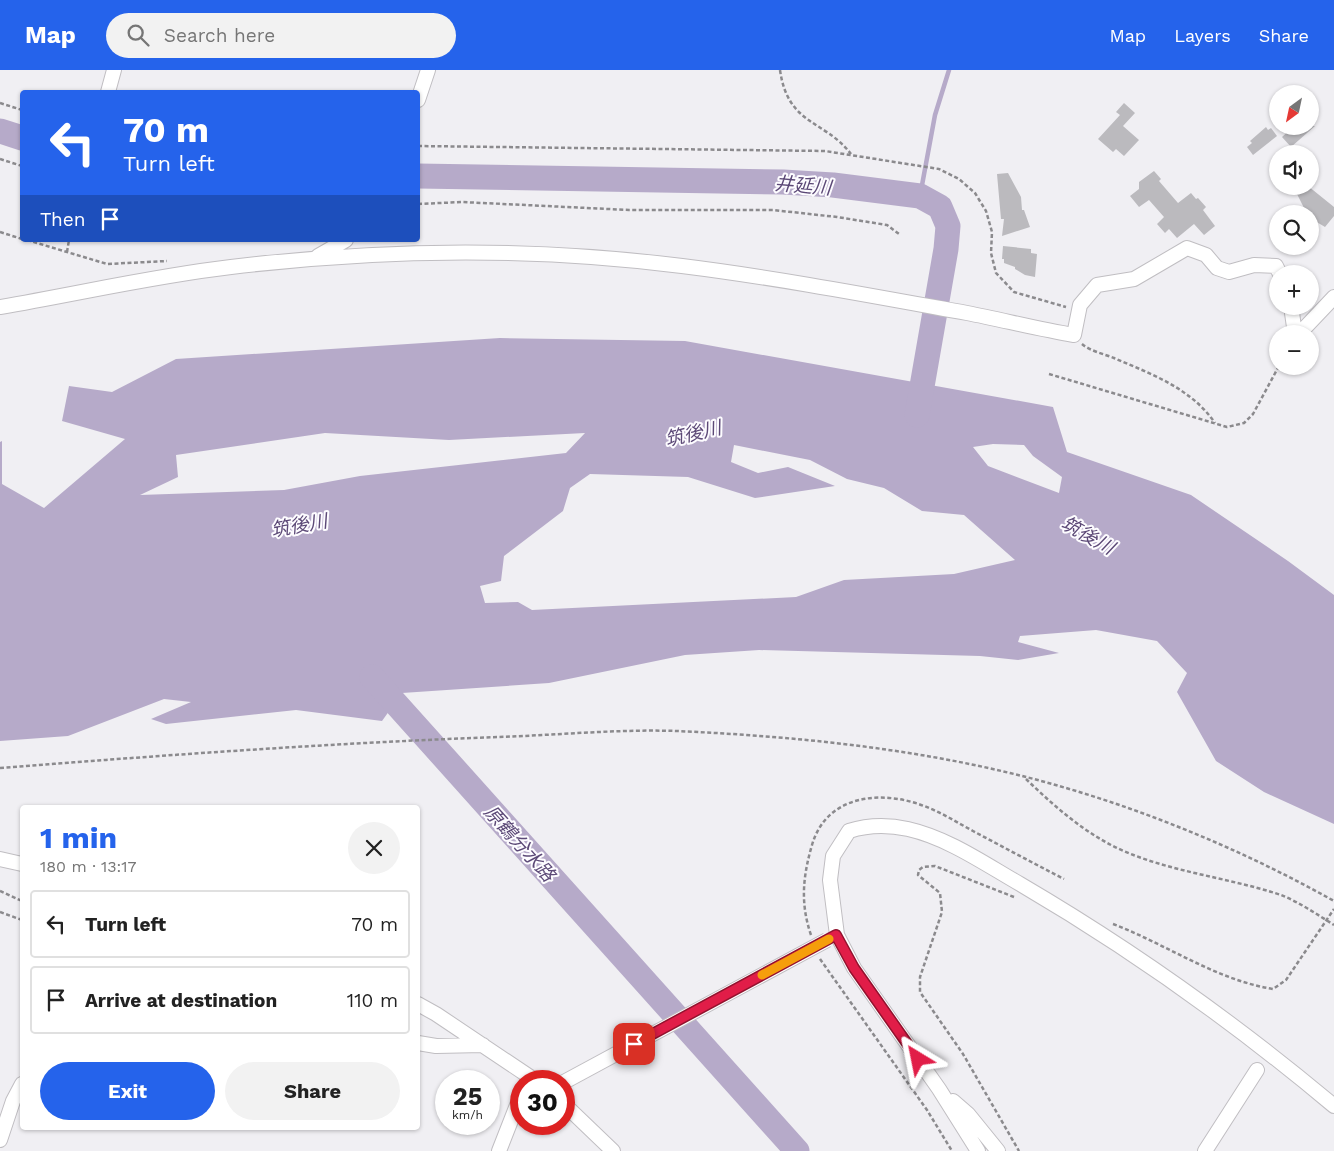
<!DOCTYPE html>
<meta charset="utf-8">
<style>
body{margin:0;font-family:"Work Sans","Noto Sans JP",sans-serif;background:#f2f2f2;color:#222;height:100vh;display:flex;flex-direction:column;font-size:19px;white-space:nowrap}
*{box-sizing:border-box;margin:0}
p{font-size:16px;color:#767676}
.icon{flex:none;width:28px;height:28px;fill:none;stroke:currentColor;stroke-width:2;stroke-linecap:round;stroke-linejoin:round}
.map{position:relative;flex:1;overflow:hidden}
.panel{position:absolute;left:20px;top:735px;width:400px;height:325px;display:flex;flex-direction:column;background:#fff;border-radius:5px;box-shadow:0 1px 4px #0004}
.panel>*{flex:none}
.top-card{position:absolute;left:20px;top:20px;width:400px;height:152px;border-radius:5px;box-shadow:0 1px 4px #0004;background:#2563eb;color:#fff;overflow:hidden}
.needle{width:32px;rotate:213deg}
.controls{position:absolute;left:1269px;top:15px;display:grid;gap:10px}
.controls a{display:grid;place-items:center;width:50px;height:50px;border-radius:50%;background:#fff;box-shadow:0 1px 4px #0004;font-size:25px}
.speed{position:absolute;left:435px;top:1000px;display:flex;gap:10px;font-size:25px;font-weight:700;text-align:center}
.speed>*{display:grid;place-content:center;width:65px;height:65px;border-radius:50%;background:#fff;box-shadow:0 1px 4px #0004;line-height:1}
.speed small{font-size:12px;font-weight:400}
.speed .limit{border:8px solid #d22;background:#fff;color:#111}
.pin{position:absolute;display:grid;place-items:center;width:42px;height:42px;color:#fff;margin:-21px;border-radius:10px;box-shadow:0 2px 8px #0006}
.me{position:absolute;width:55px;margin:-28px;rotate:325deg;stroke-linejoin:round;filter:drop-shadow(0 0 4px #0008)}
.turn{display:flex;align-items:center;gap:18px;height:105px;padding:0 20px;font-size:22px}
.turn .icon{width:65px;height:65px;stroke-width:2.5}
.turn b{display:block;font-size:35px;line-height:42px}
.then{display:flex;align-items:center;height:48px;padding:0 20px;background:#0003;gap:10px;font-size:19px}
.round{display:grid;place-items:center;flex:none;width:52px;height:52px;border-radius:26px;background:#f2f2f2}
.overview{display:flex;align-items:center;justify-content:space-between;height:85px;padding:0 20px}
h1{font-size:30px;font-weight:700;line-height:38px;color:#2563eb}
.cta{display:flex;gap:10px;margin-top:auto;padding:10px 20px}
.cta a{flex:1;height:58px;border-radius:30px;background:#2563eb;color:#fff;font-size:20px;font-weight:700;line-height:58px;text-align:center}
.cta a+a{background:#f2f2f2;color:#222}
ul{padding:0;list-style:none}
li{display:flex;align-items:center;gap:15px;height:68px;margin:0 10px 8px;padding:0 10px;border:2px solid #e0e0e0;border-radius:5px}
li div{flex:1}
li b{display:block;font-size:19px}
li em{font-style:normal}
header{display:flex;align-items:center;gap:30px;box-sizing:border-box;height:70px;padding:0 25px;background:#2563eb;color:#fff}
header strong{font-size:24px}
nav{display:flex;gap:28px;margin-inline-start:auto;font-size:18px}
.search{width:350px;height:45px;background:#f2f2f2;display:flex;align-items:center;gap:12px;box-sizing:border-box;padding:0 18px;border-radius:28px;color:#767676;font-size:19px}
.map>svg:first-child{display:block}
.water{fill:#b6aac9;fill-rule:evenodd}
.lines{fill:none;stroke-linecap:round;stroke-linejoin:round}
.stream{stroke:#b6aac9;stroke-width:4.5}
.river{stroke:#b6aac9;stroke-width:25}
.building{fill:#bbbabe}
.minor-casing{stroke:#c0bec2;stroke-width:16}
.path{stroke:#8b8a8d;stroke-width:2.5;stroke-dasharray:4 2.5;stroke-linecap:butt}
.minor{stroke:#fff;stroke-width:14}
.minor-bridge-casing{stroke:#c0bec2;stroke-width:16;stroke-linecap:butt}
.minor-bridge{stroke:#fff;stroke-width:14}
.route-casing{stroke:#92132f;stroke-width:12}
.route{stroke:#e11d48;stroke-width:9}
.slow{stroke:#f59e0b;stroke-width:9}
.labels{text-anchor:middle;stroke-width:4;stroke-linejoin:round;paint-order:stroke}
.water-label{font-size:19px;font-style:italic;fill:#5c4977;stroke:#fdfcff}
</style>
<header>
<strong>Map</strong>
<div class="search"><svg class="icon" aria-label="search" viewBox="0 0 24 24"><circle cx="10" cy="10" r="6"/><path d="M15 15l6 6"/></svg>Search here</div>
<nav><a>Map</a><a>Layers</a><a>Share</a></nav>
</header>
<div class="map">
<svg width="1334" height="1081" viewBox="0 0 1334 1081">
<rect width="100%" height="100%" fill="#f0eff3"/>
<path class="water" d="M 500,268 L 685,271 L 1053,337 L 1067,382 L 1191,425 L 1288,491 L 1334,525 L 1334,754 L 1264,722 L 1216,691 L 1177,622 L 1187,603 L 1157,571 L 1096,560 L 1020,566 L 1018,572 L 1059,583 L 1018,590 L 980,586 L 759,580 L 685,585 L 549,613 L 402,623 L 382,651 L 296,640 L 166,654 L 151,649 L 191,632 L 164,629 L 68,666 L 0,671 L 0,372 L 2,371 L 2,414 L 44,438 L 125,369 L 62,351 L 69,316 L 112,322 L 176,289 ZM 325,363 L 449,370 L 585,363 L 566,383 L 360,406 L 284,420 L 140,425 L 178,407 L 176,385 ZM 993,374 L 1024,375 L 1033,386 L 1062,407 L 1059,423 L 988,396 L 973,377 ZM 734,375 L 810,390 L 847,409 L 884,418 L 922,441 L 964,445 L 1015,490 L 954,504 L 844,510 L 796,527 L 532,540 L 518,532 L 485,533 L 480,516 L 501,511 L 504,486 L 563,441 L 570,418 L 590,404 L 688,407 L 755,428 L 835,416 L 788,397 L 758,403 L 731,392 Z"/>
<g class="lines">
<path class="stream" d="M 920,126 L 935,45 L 949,0"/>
<path class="river" d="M 0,61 L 22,68
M 418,106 L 783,112 L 833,115 L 920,126 L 940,137 L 948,156 L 946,179 L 917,345
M 372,607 L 797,1081"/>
</g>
<path class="building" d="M 1124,33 L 1135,43 L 1123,56 L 1139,70 L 1124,86 L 1116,79 L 1113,82 L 1098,69 L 1120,45 L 1116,42 Z
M 1294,56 L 1315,56 L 1291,77 L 1282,67 Z
M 1266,57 L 1268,60 L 1271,58 L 1277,66 L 1253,85 L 1247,77 L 1252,73 L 1250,71 Z
M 1154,101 L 1161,109 L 1159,111 L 1178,133 L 1191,123 L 1196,129 L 1198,128 L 1206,137 L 1203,140 L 1215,156 L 1204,165 L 1194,154 L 1177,168 L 1169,159 L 1165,163 L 1157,154 L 1164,147 L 1149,130 L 1139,137 L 1130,126 L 1139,119 L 1139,112 Z
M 1008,103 L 1021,127 L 1022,140 L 1024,140 L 1030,157 L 1002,166 L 1004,149 L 1001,149 L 997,104 Z
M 1293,116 L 1308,116 L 1334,137 L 1334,146 L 1325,157 L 1310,148 L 1310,144 L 1301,141 L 1304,138 Z
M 1003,176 L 1031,179 L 1031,183 L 1037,184 L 1035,207 L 1025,205 L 1015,199 L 1015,197 L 1004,193 L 1004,189 L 1002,189 Z"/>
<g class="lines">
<g class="minor-casing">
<path id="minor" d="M 108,22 L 114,0
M 418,30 L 428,0
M 318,186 L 346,170
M 1291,236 L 1295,264
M 0,237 C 77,224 153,206 231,197 C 379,179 534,177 682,196 C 778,208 873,226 967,243 C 1003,250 1038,259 1074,265 L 1080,235 L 1097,215 L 1134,209 L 1187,178 L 1206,185 L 1217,198 L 1229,202 L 1254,195 L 1276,196 L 1280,204
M 1299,264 L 1334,227
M 0,789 L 22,794
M 418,934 L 436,944 L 536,1011
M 418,973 L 436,976 L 483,975
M 953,1031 L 968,1044 L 998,1081
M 564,1034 L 613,1081
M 0,1070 L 13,1031 L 22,1014
M 499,1081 L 521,1025
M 978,1081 L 939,1019 L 854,898 L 837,865 L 830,810 L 833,786 L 849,761 C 868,755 889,755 908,759 C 948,768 985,794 1020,814 C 1131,879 1235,953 1334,1036
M 1205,1081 L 1257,1000"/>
</g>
<path class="path" d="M 780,0 C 788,56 824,49 851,84
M 0,33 L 22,40
M 418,76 L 825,81 L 939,99 L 959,109 L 975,123 L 986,141 L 992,162 L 991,183 L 996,203 L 1014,222 L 1066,237
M 0,89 L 22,96
M 418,134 L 462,132 L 629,140 L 773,140 L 837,147 L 887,155 L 899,164
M 0,162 L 22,169
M 27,170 L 107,194 L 167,191
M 67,182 L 69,170
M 1082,274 C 1090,281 1104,284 1114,288 C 1151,304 1191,318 1215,353
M 1049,304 L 1227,357 L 1244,353 L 1253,344 L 1279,296
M 0,698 C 166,685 332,673 499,667 C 558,665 619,659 677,661 C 788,666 902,677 1010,703 C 1122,730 1234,775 1334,831
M 1026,709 C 1053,735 1082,761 1117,778 C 1168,802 1227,807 1281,825 C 1299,832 1318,845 1334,855
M 0,821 L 22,831
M 1014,827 L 935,796 L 923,797 L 919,800 L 918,805 L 940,823 L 942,842 L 920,907 L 920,922 L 963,984 L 1019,1081
M 0,842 L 22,850
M 1113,854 C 1166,874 1216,910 1273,919 L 1286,910 L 1334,839
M 811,865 C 800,833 803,806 812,775 C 827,723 885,719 929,738 C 944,744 958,753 973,761 C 1003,777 1033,793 1064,809
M 820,889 L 927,1040 L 952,1081"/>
<use href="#minor" class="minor"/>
<g class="minor-bridge-casing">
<path id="minor-bridge" d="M 564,1012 L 827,870"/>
</g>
<use href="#minor-bridge" class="minor-bridge"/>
</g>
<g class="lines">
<g class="route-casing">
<path id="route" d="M 634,974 L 836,865 L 854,898 L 918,989"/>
</g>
<use href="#route" class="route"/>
<path class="slow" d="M 762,905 L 829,869"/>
</g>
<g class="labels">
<g class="water-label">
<text transform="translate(803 115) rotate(5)" y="7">井延川</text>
<text transform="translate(693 363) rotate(-13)" y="7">筑後川</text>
<text transform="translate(299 455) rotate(-10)" y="7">筑後川</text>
<text transform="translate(1088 465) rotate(29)" y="7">筑後川</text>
<text transform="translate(520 773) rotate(48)" y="7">原鶴分水路</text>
</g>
</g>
</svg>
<div class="controls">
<a><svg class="needle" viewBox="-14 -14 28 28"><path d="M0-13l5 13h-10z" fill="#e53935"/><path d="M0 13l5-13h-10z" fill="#767676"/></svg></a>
<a><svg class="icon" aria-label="sound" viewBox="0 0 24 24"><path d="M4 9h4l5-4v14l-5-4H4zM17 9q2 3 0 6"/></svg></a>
<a><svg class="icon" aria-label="search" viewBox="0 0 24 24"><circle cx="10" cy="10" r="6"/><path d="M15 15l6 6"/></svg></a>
<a>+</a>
<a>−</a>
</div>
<div class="speed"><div>25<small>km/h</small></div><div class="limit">30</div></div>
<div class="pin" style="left:634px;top:974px;background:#d93025"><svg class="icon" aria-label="arrive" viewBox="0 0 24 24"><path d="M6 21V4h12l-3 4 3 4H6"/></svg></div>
<svg class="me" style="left:918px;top:989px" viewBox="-20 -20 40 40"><path d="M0-17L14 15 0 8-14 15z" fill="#e11d48" stroke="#fff" stroke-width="4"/></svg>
<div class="top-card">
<div class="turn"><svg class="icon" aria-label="left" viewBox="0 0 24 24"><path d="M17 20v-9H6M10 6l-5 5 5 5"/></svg><div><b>70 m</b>Turn left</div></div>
<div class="then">Then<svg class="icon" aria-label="arrive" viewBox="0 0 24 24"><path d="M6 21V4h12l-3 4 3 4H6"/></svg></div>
</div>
<section class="panel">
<div class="overview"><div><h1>1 min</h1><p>180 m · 13:17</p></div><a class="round"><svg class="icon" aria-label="close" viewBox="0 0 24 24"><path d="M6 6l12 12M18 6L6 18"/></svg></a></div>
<ul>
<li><svg class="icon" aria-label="left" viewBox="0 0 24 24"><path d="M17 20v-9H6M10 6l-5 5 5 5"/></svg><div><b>Turn left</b></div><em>70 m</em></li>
<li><svg class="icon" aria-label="arrive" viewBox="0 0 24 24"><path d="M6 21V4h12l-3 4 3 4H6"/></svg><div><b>Arrive at destination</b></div><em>110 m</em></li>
</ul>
<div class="cta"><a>Exit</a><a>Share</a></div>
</section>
</div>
